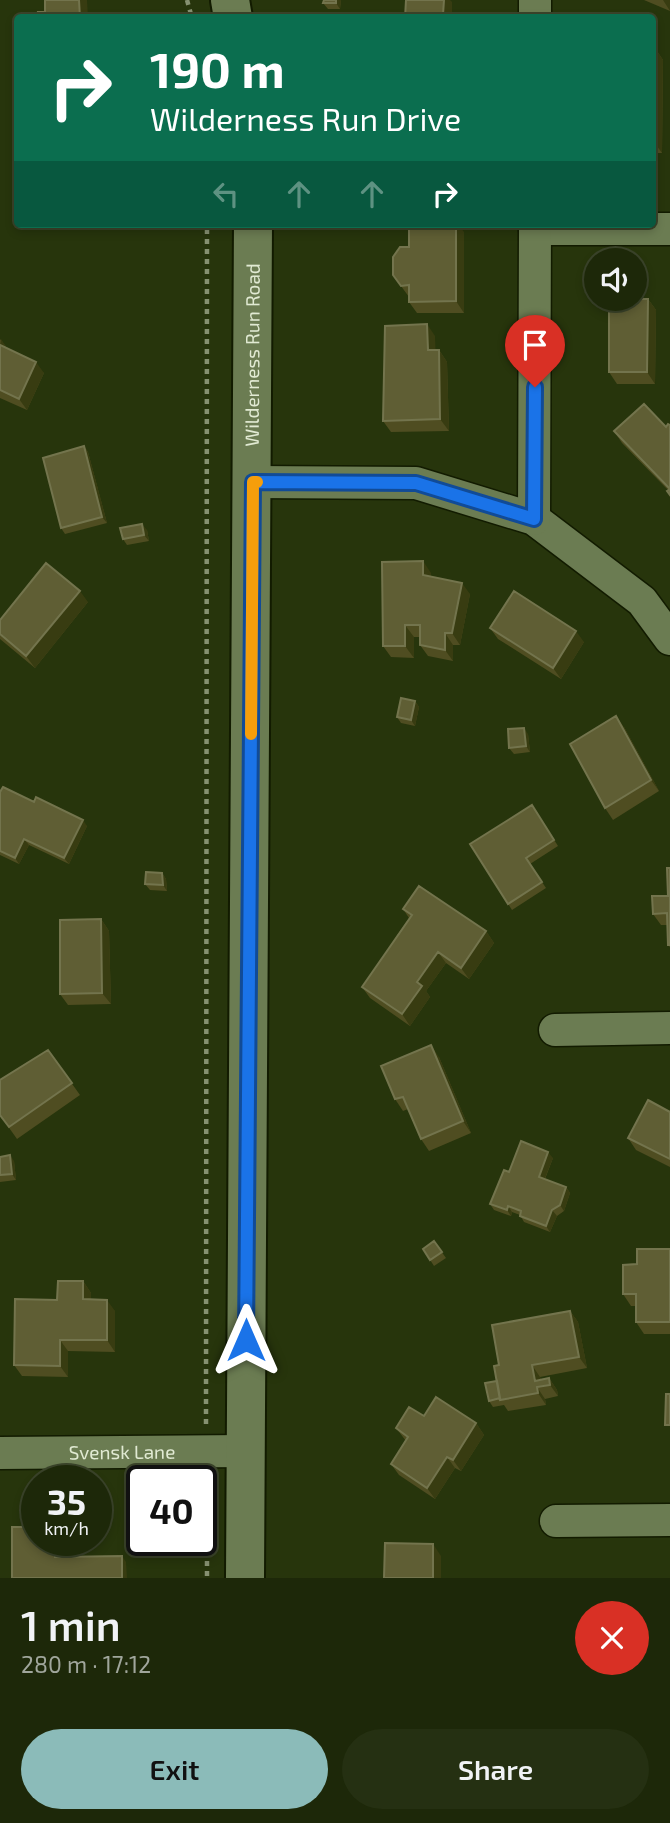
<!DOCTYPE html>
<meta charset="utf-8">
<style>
body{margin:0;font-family:"Exo 2",sans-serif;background:#253012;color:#f1f3f6;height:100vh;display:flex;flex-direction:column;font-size:26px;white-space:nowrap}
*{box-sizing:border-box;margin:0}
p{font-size:23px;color:#a0a69c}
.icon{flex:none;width:38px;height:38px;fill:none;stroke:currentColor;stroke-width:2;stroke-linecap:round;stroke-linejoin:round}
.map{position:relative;height:1578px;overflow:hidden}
.side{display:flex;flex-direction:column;background:#1d2809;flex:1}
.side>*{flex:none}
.guide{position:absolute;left:14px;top:14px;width:642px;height:214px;border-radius:7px;box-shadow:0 4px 10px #0003,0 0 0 2px #3b442a;background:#0b6e4f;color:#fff;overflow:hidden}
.controls{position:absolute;left:584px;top:248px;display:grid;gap:14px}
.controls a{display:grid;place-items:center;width:63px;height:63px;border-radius:50%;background:#1d2809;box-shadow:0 4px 10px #0003,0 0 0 2px #3b442a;font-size:35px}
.speed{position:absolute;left:21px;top:1465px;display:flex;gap:14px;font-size:35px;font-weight:700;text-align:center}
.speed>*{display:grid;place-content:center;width:91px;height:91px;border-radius:50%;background:#1d2809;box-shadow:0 4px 10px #0003,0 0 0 2px #3b442a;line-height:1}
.speed small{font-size:18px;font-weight:400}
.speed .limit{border:4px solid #111;border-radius:10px;background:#fff;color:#111}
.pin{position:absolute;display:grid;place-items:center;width:60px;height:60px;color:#fff;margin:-72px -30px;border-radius:50% 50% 50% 0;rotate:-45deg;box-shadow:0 0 7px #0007}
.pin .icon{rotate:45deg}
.me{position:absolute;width:77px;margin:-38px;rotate:0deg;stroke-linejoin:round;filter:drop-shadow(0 0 5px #0008)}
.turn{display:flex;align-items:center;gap:24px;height:147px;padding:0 21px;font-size:32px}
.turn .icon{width:91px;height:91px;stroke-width:2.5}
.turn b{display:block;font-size:49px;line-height:60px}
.lanes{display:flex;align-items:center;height:66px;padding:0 21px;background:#0003;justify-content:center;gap:35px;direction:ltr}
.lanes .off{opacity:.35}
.round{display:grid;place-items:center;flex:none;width:74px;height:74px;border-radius:37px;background:#253012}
.overview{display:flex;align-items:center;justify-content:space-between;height:119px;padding:0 21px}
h1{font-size:42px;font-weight:600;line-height:52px}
.button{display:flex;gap:14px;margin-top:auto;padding:14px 21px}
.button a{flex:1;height:80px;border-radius:42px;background:#8bbbb9;color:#111;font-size:28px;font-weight:600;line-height:80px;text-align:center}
.button a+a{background:#253012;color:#f1f3f6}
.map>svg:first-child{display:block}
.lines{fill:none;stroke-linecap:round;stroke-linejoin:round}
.street-casing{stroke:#121b00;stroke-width:35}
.secondary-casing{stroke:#121b00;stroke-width:42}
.path{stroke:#869171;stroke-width:4.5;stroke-dasharray:5 5;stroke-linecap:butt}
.street{stroke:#6b7c52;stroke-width:32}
.secondary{stroke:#6b7c52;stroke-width:38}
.wall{fill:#4f4d21}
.shaded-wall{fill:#383c11}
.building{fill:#5f5e34;stroke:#73744d;stroke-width:2}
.route-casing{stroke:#114b97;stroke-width:18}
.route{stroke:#1a73e8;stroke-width:12}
.slow{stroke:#f59e0b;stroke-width:12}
.labels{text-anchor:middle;stroke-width:7;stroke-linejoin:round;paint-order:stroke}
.street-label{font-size:19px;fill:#e1ead3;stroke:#141a09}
</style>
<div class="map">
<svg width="670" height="1578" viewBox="0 0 670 1578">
<rect width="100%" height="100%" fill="#27350c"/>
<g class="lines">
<g class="street-casing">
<g id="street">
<path d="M 535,0 L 535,18"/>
<path d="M 535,229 L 670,229"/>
<path d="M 253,482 L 416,483 L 534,519 L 642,601 L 670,639"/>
<path d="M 534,519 L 535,224"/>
<path d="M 555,1030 L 670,1028"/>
<path id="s1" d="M 0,1453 L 245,1451"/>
<path d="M 556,1521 L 670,1520"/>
</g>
</g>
<g class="secondary-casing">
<g id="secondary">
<path d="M 230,0 L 233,18"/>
<path id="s2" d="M 245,1578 L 253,224"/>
</g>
</g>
<path class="path" d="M 187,0 L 192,18
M 206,1424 L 207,224
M 207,1481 L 207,1578"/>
<use href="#street" class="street"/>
<use href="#secondary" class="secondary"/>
</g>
<path class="wall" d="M 341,0 L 340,9 L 328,9 L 323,3 Z
M 644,0 L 670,0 L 670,11 Z
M 653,48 L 655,48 L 663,60 L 662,153 L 653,153 Z
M 464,232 L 464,313 L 417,313 L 409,302 L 409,297 L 393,275 L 409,247 Z
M 648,299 L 656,310 L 655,384 L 617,384 L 609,372 Z
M 435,336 L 435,350 L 439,350 L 447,362 L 449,431 L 391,432 L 383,421 Z
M 0,339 L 7,348 L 44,373 L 27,410 L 0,398 Z
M 670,425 L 670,496 L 667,491 L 668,490 L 622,443 L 614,431 L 666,427 Z
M 84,446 L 88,452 L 107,523 L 65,534 L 61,528 Z
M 147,530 L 149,541 L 127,545 L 123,539 Z
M 431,573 L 431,577 L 470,594 L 460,645 L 453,645 L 453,661 L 428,656 L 420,645 L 420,637 L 414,637 L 414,658 L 391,657 L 383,646 Z
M 88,602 L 35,668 L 0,639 L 0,620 Z
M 490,628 L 584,642 L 561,679 L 498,639 Z
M 415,701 L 419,707 L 415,726 L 401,723 L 397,717 Z
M 624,727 L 659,791 L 613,820 L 605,808 Z
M 528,734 L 530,752 L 514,754 L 509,748 Z
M 0,792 L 87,826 L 69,864 L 29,845 L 19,864 L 0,855 Z
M 532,805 L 558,846 L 530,864 L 546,888 L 512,910 L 470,844 Z
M 670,868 L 670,947 L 668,945 L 668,925 L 661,925 L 653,914 L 668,896 Z
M 162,873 L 166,879 L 167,891 L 150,890 L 145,884 Z
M 403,909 L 486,931 L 494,943 L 469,979 L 446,963 L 426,991 L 430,997 L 410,1026 L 370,998 L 362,987 L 409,918 Z
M 101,919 L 109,931 L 111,1004 L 68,1005 L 60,994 Z
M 48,1050 L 80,1095 L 17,1139 L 0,1115 Z
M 439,1057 L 471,1133 L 429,1151 L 421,1139 L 408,1109 L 403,1111 L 395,1099 Z
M 670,1112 L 670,1167 L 636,1150 L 628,1138 Z
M 0,1157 L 14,1161 L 16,1180 L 0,1182 Z
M 553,1158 L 545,1179 L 566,1187 L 570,1193 L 564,1211 L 557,1216 L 550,1232 L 524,1222 L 520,1215 L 512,1212 L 511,1216 L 494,1210 L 490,1204 L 509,1172 Z
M 434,1241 L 446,1258 L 434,1266 L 423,1249 Z
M 670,1249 L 670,1334 L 644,1334 L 636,1322 L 636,1306 L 631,1306 L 623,1294 L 637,1264 Z
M 83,1281 L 91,1293 L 91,1299 L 115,1311 L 115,1352 L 68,1351 L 68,1377 L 22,1376 L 14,1365 L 57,1300 Z
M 570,1311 L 578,1322 L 587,1368 L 540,1377 L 541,1380 L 549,1378 L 557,1390 L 558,1396 L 545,1399 L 546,1405 L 508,1411 L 504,1405 L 493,1407 L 489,1401 L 497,1381 L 499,1365 Z
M 424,1416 L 476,1423 L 484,1435 L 461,1471 L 455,1468 L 435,1499 L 399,1475 L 391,1464 L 406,1441 L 396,1428 Z"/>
<path class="shaded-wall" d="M 79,0 L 87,0 L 88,18 L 80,18 Z
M 336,0 L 341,0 L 340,9 L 336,3 Z
M 444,0 L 450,0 L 452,2 L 452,18 L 443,15 Z
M 663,0 L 670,0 L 670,11 Z
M 655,48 L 663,60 L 662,153 L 654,142 Z
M 456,224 L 458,224 L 464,232 L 464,313 L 456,301 Z
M 648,299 L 656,310 L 655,384 L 647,372 Z
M 427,324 L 435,336 L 436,362 L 428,350 Z
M 1,339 L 9,351 L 0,347 Z
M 439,350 L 447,362 L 449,431 L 440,419 Z
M 36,362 L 44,373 L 27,410 L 19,399 Z
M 84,446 L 88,452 L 107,523 L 102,517 Z
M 142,524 L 147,530 L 149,541 L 144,535 Z
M 423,561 L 431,573 L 431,587 L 423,575 Z
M 462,583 L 470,594 L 460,645 L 452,633 Z
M 80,591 L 88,602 L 35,668 L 26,656 Z
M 405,625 L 414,637 L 414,658 L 405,646 Z
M 576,631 L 584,642 L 561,679 L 553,668 Z
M 445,633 L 453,645 L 453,661 L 445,650 Z
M 415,701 L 419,707 L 415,726 L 411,720 Z
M 616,716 L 624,727 L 659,791 L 651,780 Z
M 524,728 L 528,734 L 530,752 L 526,746 Z
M 83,820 L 87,826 L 69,864 L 64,858 Z
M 24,839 L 29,845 L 19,864 L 15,858 Z
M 162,873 L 166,879 L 167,891 L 163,885 Z
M 101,919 L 109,931 L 111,1004 L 102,993 Z
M 486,931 L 494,943 L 469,979 L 461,968 Z
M 438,952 L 446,963 L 426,991 L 430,997 L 410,1026 L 402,1014 L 417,982 Z
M 431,1045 L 439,1057 L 471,1133 L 463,1121 Z
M 548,1152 L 553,1158 L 543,1183 L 539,1177 Z
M 10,1155 L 14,1161 L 16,1180 L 12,1174 Z
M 566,1187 L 570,1193 L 564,1211 L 560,1205 Z
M 508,1206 L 512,1212 L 511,1216 L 507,1210 Z
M 552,1210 L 557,1216 L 550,1232 L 546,1226 Z
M 83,1281 L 91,1293 L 91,1311 L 83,1299 Z
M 107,1300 L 115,1311 L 115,1352 L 107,1340 Z
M 570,1311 L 578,1322 L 587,1368 L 579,1357 Z
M 60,1340 L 68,1351 L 68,1377 L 60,1366 Z
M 532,1365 L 540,1377 L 542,1386 L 535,1381 Z
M 549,1378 L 557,1390 L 558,1396 L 550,1385 Z
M 537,1387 L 545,1399 L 546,1405 L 538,1393 Z
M 476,1423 L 484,1435 L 461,1471 L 453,1460 Z
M 447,1457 L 455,1468 L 435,1499 L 427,1488 Z
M 55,1540 L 59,1540 L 59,1563 L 55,1557 Z
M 433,1544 L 441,1556 L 441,1578 L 433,1578 Z
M 122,1556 L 126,1562 L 127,1578 L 122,1578 Z"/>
<path class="building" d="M 45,0 L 79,0 L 80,18 L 39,18 L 38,12 L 45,12 Z
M 324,0 L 336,0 L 336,3 L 323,3 Z
M 406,0 L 444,0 L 443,15 L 454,15 L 454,18 L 405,18 Z
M 653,48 L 655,48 L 654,142 L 653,142 Z
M 409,224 L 456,224 L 456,301 L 409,302 L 409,285 L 401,286 L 393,275 L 393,257 L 400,247 L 409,247 Z
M 609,299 L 648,299 L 647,372 L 609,372 Z
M 427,324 L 428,350 L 439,350 L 440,419 L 383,421 L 385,326 Z
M 0,345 L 36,362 L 19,399 L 0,390 Z
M 644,404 L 666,427 L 668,424 L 670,425 L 670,495 L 667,491 L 670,489 L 614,431 Z
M 84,446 L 102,517 L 61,528 L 43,458 Z
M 142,524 L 144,535 L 123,539 L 120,528 Z
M 423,561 L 423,575 L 462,583 L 452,633 L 445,633 L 445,650 L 420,645 L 420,625 L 405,625 L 405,646 L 383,646 L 382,562 Z
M 46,563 L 80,591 L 26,656 L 0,634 L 0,620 Z
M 514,591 L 576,631 L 553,668 L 490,628 Z
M 401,698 L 415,701 L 411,720 L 397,717 Z
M 616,716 L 651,780 L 605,808 L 570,744 Z
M 524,728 L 526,746 L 509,748 L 508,729 Z
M 3,787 L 34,802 L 36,797 L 83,820 L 64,858 L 24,839 L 15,858 L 0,851 L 0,792 Z
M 532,805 L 554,840 L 526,858 L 542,882 L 508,904 L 470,844 Z
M 667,868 L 670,868 L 670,945 L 668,945 L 667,913 L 653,914 L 652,896 L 668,896 Z
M 146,872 L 162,873 L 163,885 L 145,884 Z
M 419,886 L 486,931 L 461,968 L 438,952 L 417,982 L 422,986 L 402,1014 L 362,987 L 412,915 L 403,909 Z
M 101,919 L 102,993 L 60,994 L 60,920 Z
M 431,1045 L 463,1121 L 421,1139 L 403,1097 L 395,1099 L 381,1066 Z
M 48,1050 L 72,1083 L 9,1127 L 0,1115 L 0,1080 Z
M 648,1100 L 670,1112 L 670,1159 L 628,1138 Z
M 521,1141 L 548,1152 L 539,1177 L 566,1187 L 560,1205 L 552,1210 L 546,1226 L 520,1216 L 521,1211 L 508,1206 L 507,1210 L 490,1204 L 504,1170 L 509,1172 Z
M 10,1155 L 12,1174 L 0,1175 L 0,1157 Z
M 434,1241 L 442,1252 L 430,1260 L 423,1249 Z
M 637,1249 L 670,1249 L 670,1322 L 636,1322 L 636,1294 L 623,1294 L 623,1265 L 637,1264 Z
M 58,1281 L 83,1281 L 83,1299 L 107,1300 L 107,1340 L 60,1340 L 60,1366 L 14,1365 L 15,1299 L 57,1300 Z
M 570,1311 L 579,1357 L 532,1365 L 535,1381 L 549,1378 L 550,1385 L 537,1387 L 538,1393 L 500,1400 L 494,1366 L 499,1365 L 492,1325 Z
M 497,1381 L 500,1398 L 489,1401 L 485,1383 Z
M 666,1394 L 670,1394 L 670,1425 L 665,1425 Z
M 436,1397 L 476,1423 L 453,1460 L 447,1457 L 427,1488 L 391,1464 L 408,1437 L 396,1428 L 409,1407 L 424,1416 Z
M 12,1527 L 37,1527 L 37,1540 L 55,1540 L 55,1557 L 122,1556 L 122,1578 L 12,1578 Z
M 385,1543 L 433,1544 L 433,1578 L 384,1578 Z"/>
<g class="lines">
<g class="route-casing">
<path id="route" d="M 246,1340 L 253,482 L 416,483 L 534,519 L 535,387"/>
</g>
<use href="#route" class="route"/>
<path class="slow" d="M 251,734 L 253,482 L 257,482"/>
</g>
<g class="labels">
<g class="street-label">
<text dy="7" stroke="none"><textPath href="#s2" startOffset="1223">Wilderness Run Road</textPath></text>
<text dy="7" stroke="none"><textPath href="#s1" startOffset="122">Svensk Lane</textPath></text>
</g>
</g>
</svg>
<div class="controls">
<a><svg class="icon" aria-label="sound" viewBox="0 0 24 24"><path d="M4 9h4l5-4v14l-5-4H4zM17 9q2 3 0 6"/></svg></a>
</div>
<div class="speed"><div>35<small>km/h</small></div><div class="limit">40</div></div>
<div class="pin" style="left:535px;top:387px;background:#d93025"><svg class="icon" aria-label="arrive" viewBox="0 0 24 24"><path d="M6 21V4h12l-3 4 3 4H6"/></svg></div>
<svg class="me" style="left:246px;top:1340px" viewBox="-20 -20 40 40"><path d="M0-17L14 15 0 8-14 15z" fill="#1a73e8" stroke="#fff" stroke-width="4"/></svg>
<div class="guide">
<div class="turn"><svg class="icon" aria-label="right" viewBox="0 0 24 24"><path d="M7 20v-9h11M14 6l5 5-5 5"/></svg><div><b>190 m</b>Wilderness Run Drive</div></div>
<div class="lanes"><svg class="icon off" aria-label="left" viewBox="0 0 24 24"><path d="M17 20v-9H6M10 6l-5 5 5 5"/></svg><svg class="icon off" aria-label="ahead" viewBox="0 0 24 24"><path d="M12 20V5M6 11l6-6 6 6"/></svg><svg class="icon off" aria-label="ahead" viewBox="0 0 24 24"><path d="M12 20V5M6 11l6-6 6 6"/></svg><svg class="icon" aria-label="right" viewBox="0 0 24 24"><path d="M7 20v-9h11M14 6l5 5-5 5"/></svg></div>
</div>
</div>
<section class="side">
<div class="overview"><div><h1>1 min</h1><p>280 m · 17:12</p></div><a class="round" style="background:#d93025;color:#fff"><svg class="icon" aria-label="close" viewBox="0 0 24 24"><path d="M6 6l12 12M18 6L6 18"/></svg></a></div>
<div class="button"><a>Exit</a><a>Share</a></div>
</section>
